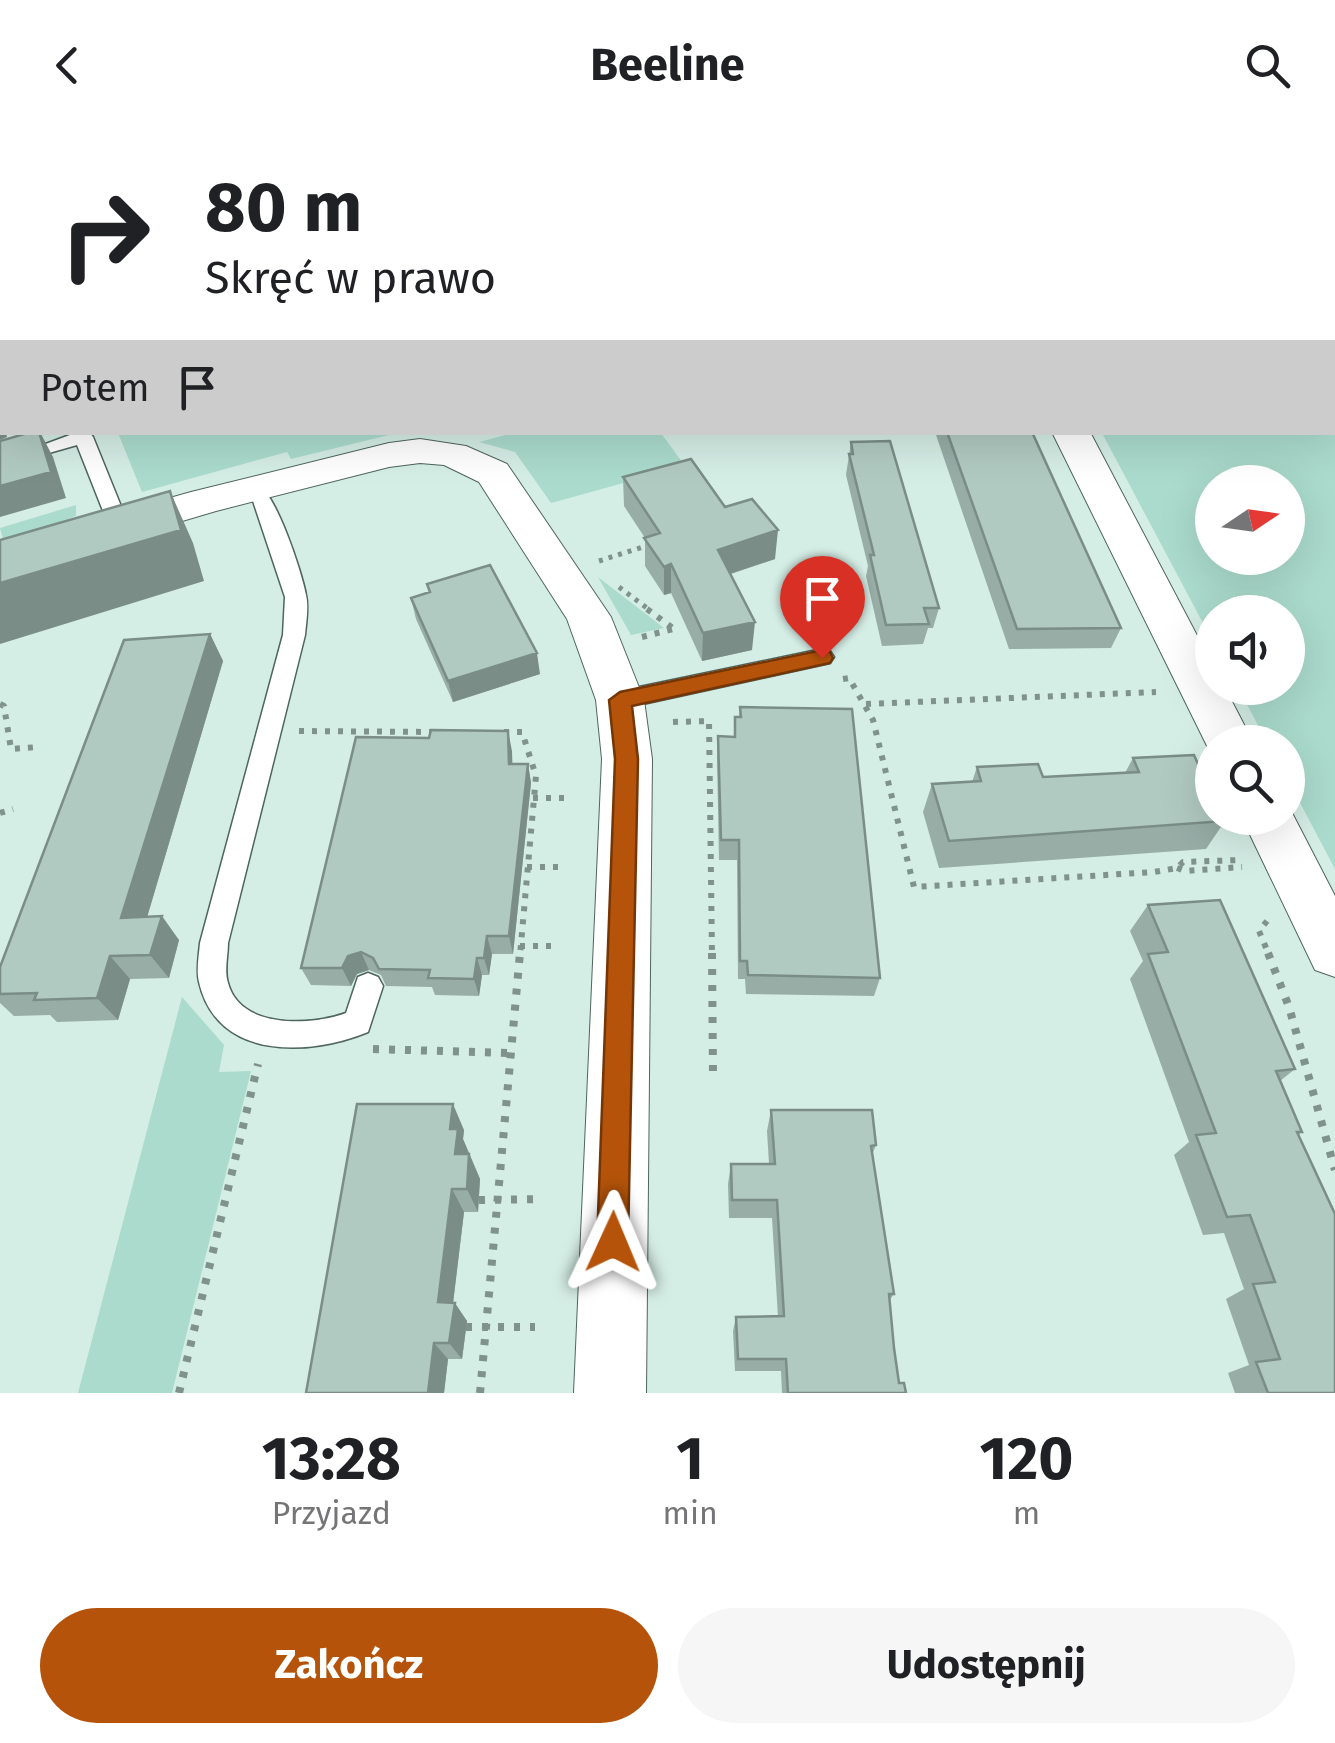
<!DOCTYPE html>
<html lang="pl">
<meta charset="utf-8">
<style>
body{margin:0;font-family:"Fira Sans",sans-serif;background:#f6f6f6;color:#202124;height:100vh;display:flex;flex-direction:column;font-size:38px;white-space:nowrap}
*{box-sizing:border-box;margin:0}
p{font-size:32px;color:#757577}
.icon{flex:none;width:55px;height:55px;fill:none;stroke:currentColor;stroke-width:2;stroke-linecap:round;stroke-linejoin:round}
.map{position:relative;height:1263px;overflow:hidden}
.panel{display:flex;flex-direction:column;background:#fff;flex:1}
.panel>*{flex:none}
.top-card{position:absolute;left:0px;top:0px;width:1335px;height:305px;box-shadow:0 10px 40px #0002;background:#fff;color:#202124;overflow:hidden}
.needle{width:65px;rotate:77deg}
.controls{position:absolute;left:1195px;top:335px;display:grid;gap:20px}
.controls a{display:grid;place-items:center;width:110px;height:110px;border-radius:50%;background:#fff;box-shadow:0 10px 40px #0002;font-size:50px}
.pin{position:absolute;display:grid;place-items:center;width:85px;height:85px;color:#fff;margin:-102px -42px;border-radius:50% 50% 50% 0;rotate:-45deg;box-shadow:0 0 10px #0007}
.pin .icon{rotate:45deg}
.me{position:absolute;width:110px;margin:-55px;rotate:1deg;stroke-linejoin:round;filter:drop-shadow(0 0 8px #0008)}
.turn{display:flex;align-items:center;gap:35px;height:210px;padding:0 40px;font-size:45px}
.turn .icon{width:130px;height:130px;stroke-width:2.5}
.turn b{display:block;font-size:70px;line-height:85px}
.then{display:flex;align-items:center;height:95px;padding:0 40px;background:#0003;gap:20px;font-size:38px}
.eta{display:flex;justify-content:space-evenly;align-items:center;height:170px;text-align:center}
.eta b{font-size:60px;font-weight:700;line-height:70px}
.primary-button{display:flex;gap:20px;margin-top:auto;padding:20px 40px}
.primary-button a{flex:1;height:115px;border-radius:60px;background:#b45309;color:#fff;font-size:40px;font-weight:700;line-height:115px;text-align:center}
.primary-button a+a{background:#f6f6f6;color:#202124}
header{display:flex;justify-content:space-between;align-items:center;height:130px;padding:0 40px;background:#fff;font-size:45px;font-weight:700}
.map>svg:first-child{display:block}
.green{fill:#aadbcc;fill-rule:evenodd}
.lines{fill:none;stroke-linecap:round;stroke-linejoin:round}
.lane-casing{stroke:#4f655f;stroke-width:3}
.street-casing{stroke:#4f655f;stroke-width:2}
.path-far2{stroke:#80928c;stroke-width:5;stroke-dasharray:4 6;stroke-linecap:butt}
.path-far1{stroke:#80928c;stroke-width:6;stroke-dasharray:5 8;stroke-linecap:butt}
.path{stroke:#80928c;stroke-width:8;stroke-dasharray:6 10;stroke-linecap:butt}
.lane{fill:#fff;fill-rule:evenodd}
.street{fill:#fff;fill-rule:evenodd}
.wall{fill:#97ada6}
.shaded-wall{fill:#7b8d87}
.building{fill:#b0c9c1;stroke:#7b8d87;stroke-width:2.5}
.route{fill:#b45309;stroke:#753606;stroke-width:2.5}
</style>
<header><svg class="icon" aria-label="back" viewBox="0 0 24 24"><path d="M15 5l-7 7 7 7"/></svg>Beeline<svg class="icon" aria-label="search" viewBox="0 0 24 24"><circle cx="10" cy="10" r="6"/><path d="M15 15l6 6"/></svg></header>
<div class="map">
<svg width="1335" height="1263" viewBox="0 0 1335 1263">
<rect width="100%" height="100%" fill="#d4ede5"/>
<path class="green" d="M 1333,229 L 1335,229 L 1335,739 L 1288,650 L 1288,612 L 1267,612 L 1238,558 L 1288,558 L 1288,482 L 1212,482 L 1212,510 L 1102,303 L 1332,302 ZM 1212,352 L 1288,352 L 1288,428 L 1212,428 Z
M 517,302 L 661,303 L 685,336 L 551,373 L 515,322 L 479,312 Z
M 118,303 L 397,303 L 291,329 L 287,322 L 142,362 Z
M 76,375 L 76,386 L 4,413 L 0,398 Z
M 598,447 L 607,454 L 664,498 L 631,505 Z
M 182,867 L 224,915 L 219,942 L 251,941 L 172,1263 L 78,1263 Z"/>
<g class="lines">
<g class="lane-casing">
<path id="lane" d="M 0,114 L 2,114 L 2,124 L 0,124 Z
M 78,302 L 90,303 L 93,307 L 129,396 L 126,401 L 119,403 L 109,396 L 77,315 L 42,325 L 32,319 Z
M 255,353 C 275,359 302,443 306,465 C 309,477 306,493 305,505 L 228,813 C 228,826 224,840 228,853 C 240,899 311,896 346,883 L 358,847 L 368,843 L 378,847 L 383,856 L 368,902 C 310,926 217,931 199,852 C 196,840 199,825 200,813 L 283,505 L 285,467 L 253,371 L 245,359 Z
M 822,519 L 830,521 L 834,527 L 830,533 L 620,579 L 608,570 L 620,561 Z"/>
</g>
<g class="street-casing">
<path id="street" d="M 1243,0 L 1275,0 L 1277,2 L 1245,2 Z
M 1332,22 L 1335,22 L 1335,40 L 1332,39 Z
M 1052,302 L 1090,302 L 1212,534 L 1212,558 L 1225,558 L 1253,612 L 1212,612 L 1212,626 Z
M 420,309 L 466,316 L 507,334 L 611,487 L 644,570 L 652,629 L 646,1263 L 574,1263 L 602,629 L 596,570 L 567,489 L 479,352 L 444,335 L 420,333 L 389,337 L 216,381 L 0,445 L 0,416 L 191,362 L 389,313 Z
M 1288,675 L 1335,766 L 1335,847 L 1315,840 L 1242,688 L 1288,688 Z"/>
</g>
<path class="path-far2" d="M 599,431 L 649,415
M 619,457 L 651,481"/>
<path class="path-far1" d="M 647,479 L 674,499
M 642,507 L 673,499
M 843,549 L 849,548 L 873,590 L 914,757 L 1154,742 L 1177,738 L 1183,732 L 1241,730
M 0,574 L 4,576 L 11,619 L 38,617
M 866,574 L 1156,562
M 673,592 L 709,591 L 712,825
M 299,601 L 436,602
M 504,602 L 522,602 L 536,646 L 520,825
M 533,668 L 567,668
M 0,683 L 13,679
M 527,737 L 563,737
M 1177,738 L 1185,741 L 1242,737
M 1267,791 L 1259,801 L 1269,825
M 520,816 L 559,816"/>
<path class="path" d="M 712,823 L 713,944
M 1268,823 L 1289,877 L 1335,1040
M 373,919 L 511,923
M 479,1070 L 543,1069
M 466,1197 L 535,1197
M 179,1263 L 258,934
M 480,1263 L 520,823"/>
<use href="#lane" class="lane"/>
<use href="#street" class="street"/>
</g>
<path class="wall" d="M 321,0 L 557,0 L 557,2 L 321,2 Z
M 1332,53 L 1335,55 L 1335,191 L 1332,189 Z
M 935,302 L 1032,302 L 1121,498 L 1111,518 L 1009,519 Z
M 851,312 L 939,478 L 933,498 L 928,498 L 923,514 L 882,516 L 866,446 L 868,436 L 846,345 Z
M 623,347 L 775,429 L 731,444 L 752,520 L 702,531 L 671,463 L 664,465 L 645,436 L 645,408 L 624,376 Z
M 427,454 L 540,544 L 453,572 L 416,489 L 411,468 L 429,463 Z
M 210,504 L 223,531 L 147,787 L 179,810 L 169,848 L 130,849 L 118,890 L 57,892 L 50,885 L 14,886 L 0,873 L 0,837 Z
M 740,577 L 880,848 L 874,866 L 746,864 L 745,849 L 738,849 L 737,730 L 719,730 L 717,628 L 718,606 L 734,607 L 735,587 L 739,587 Z
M 508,601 L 512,634 L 528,634 L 531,653 L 513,824 L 492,824 L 489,845 L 482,845 L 479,866 L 435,865 L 432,857 L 386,856 L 381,845 L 369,840 L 357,844 L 351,856 L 311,855 L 301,838 Z
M 1133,628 L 1225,691 L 1206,719 L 939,738 L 923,682 L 932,654 L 972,652 L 977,637 L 1043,647 L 1125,643 Z
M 1148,775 L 1295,939 L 1280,951 L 1302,1002 L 1298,1005 L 1335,1263 L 1235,1263 L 1228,1243 L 1249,1235 L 1226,1169 L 1244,1159 L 1224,1103 L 1203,1105 L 1174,1025 L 1189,1012 L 1130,849 L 1143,831 L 1130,801 Z
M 771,980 L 876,1015 L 872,1025 L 894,1164 L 889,1171 L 894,1218 L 899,1253 L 906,1263 L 782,1263 L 781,1241 L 735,1241 L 733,1201 L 736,1187 L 778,1187 L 772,1088 L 729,1088 L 728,1054 L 731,1034 L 769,1034 L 767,1001 Z
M 464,1000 L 463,1009 L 480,1049 L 478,1082 L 464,1082 L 453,1173 L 467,1191 L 462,1229 L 448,1229 L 444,1263 L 306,1263 Z"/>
<path class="shaded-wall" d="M 57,0 L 218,0 L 203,2 L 42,2 Z
M 474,0 L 557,0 L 557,2 L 471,2 Z
M 0,9 L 2,9 L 2,36 L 0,36 Z
M 0,253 L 2,268 L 2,302 L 6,302 L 7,307 L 0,310 Z
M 40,302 L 53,327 L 66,368 L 0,387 L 0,356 Z
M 170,361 L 193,413 L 204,451 L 0,514 L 0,453 Z
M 778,400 L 775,429 L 717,448 L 718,420 Z
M 671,434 L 671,463 L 664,465 L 664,437 Z
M 755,492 L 752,520 L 702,531 L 703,503 Z
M 210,504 L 223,531 L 140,811 L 121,788 Z
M 537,523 L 540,544 L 453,572 L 448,551 Z
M 508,601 L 512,621 L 513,653 L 509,634 Z
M 528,634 L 531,653 L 513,824 L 509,806 Z
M 162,786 L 179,810 L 169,848 L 150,825 Z
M 487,806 L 492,824 L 489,845 L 484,828 Z
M 361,822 L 369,840 L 357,844 L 351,856 L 342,838 L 348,826 Z
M 110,826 L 130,849 L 118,890 L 97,868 Z
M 477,828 L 482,845 L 479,866 L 474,849 Z
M 453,974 L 464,1000 L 463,1009 L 480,1049 L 478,1082 L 467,1059 L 455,1024 L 450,999 Z
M 452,1059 L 464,1082 L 451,1190 L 438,1172 Z
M 455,1173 L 467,1191 L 462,1229 L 449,1213 Z
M 434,1213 L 448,1229 L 444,1263 L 428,1263 Z"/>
<path class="building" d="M 0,0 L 57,0 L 42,2 L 2,2 L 2,9 L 0,9 Z
M 401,0 L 477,0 L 478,2 L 415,2 Z
M 1332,53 L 1335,55 L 1335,164 L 1332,162 Z
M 31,302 L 39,302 L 51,342 L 0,356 L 0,311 Z
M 947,302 L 1032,302 L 1121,498 L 1017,499 Z
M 890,311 L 939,478 L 924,478 L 929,494 L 886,495 L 870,425 L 874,425 L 849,324 L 853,324 L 851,312 Z
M 691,329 L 725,377 L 752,369 L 778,400 L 718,420 L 755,492 L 703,503 L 671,434 L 664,437 L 644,408 L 660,403 L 623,347 Z
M 170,361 L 181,400 L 0,453 L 0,410 Z
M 490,435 L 537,523 L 448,551 L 411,468 L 430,462 L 427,454 Z
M 210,504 L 121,788 L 162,786 L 150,825 L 110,826 L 97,868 L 34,870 L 37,863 L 0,864 L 0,837 L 124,510 Z
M 740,577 L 852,579 L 880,848 L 748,845 L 747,831 L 740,831 L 739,710 L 721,710 L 718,606 L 735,607 L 735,587 L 741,587 Z
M 431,600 L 508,601 L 509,634 L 528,634 L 509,806 L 487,806 L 484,828 L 477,828 L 474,849 L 428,848 L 430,840 L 379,839 L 373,828 L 361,822 L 348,826 L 342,838 L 301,838 L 356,607 L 429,608 Z
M 1194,625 L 1212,665 L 1212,688 L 1223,688 L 1225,691 L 949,711 L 932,654 L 981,651 L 977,637 L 1038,634 L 1043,647 L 1139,642 L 1133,628 Z
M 1220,770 L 1295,939 L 1276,941 L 1302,1002 L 1297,1002 L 1335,1084 L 1335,1263 L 1268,1263 L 1256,1232 L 1280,1229 L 1253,1154 L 1275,1152 L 1250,1085 L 1227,1087 L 1196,1005 L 1216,1003 L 1148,824 L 1168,822 L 1148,775 Z
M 357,974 L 453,974 L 450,999 L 458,999 L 455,1024 L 469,1024 L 467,1059 L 452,1059 L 438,1172 L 455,1173 L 449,1213 L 434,1213 L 428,1263 L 306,1263 Z
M 771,980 L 872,980 L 876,1015 L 871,1016 L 894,1164 L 889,1164 L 894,1218 L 899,1253 L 904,1253 L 906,1263 L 788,1263 L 786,1229 L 738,1229 L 736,1187 L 784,1186 L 777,1070 L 732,1070 L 731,1034 L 775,1034 Z"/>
<path class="route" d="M 822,520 L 830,522 L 833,528 L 830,533 L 632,576 L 638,629 L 628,1112 L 624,1123 L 613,1127 L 602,1123 L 597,1112 L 615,629 L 609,570 L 620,562 Z"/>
</svg>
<div class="controls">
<a><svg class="needle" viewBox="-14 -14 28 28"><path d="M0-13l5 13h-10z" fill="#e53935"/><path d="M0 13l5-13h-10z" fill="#757577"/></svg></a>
<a><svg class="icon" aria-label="sound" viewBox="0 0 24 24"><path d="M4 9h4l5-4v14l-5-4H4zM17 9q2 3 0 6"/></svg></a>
<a><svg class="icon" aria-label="search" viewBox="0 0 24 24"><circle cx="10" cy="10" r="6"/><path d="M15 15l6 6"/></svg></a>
</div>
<div class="pin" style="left:822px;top:528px;background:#d93025"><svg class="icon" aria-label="arrive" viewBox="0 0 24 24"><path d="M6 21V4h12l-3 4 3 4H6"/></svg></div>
<svg class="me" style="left:613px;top:1112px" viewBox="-20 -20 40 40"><path d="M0-17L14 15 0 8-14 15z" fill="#b45309" stroke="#fff" stroke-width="4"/></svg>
<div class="top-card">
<div class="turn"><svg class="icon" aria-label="right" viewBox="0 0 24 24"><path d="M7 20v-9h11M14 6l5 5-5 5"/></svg><div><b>80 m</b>Skręć w prawo</div></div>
<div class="then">Potem<svg class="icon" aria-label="arrive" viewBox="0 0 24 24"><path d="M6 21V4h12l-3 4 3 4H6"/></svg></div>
</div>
</div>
<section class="panel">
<div class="eta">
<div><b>13:28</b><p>Przyjazd</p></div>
<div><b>1</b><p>min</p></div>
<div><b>120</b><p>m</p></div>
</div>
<div class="primary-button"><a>Zakończ</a><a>Udostępnij</a></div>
</section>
